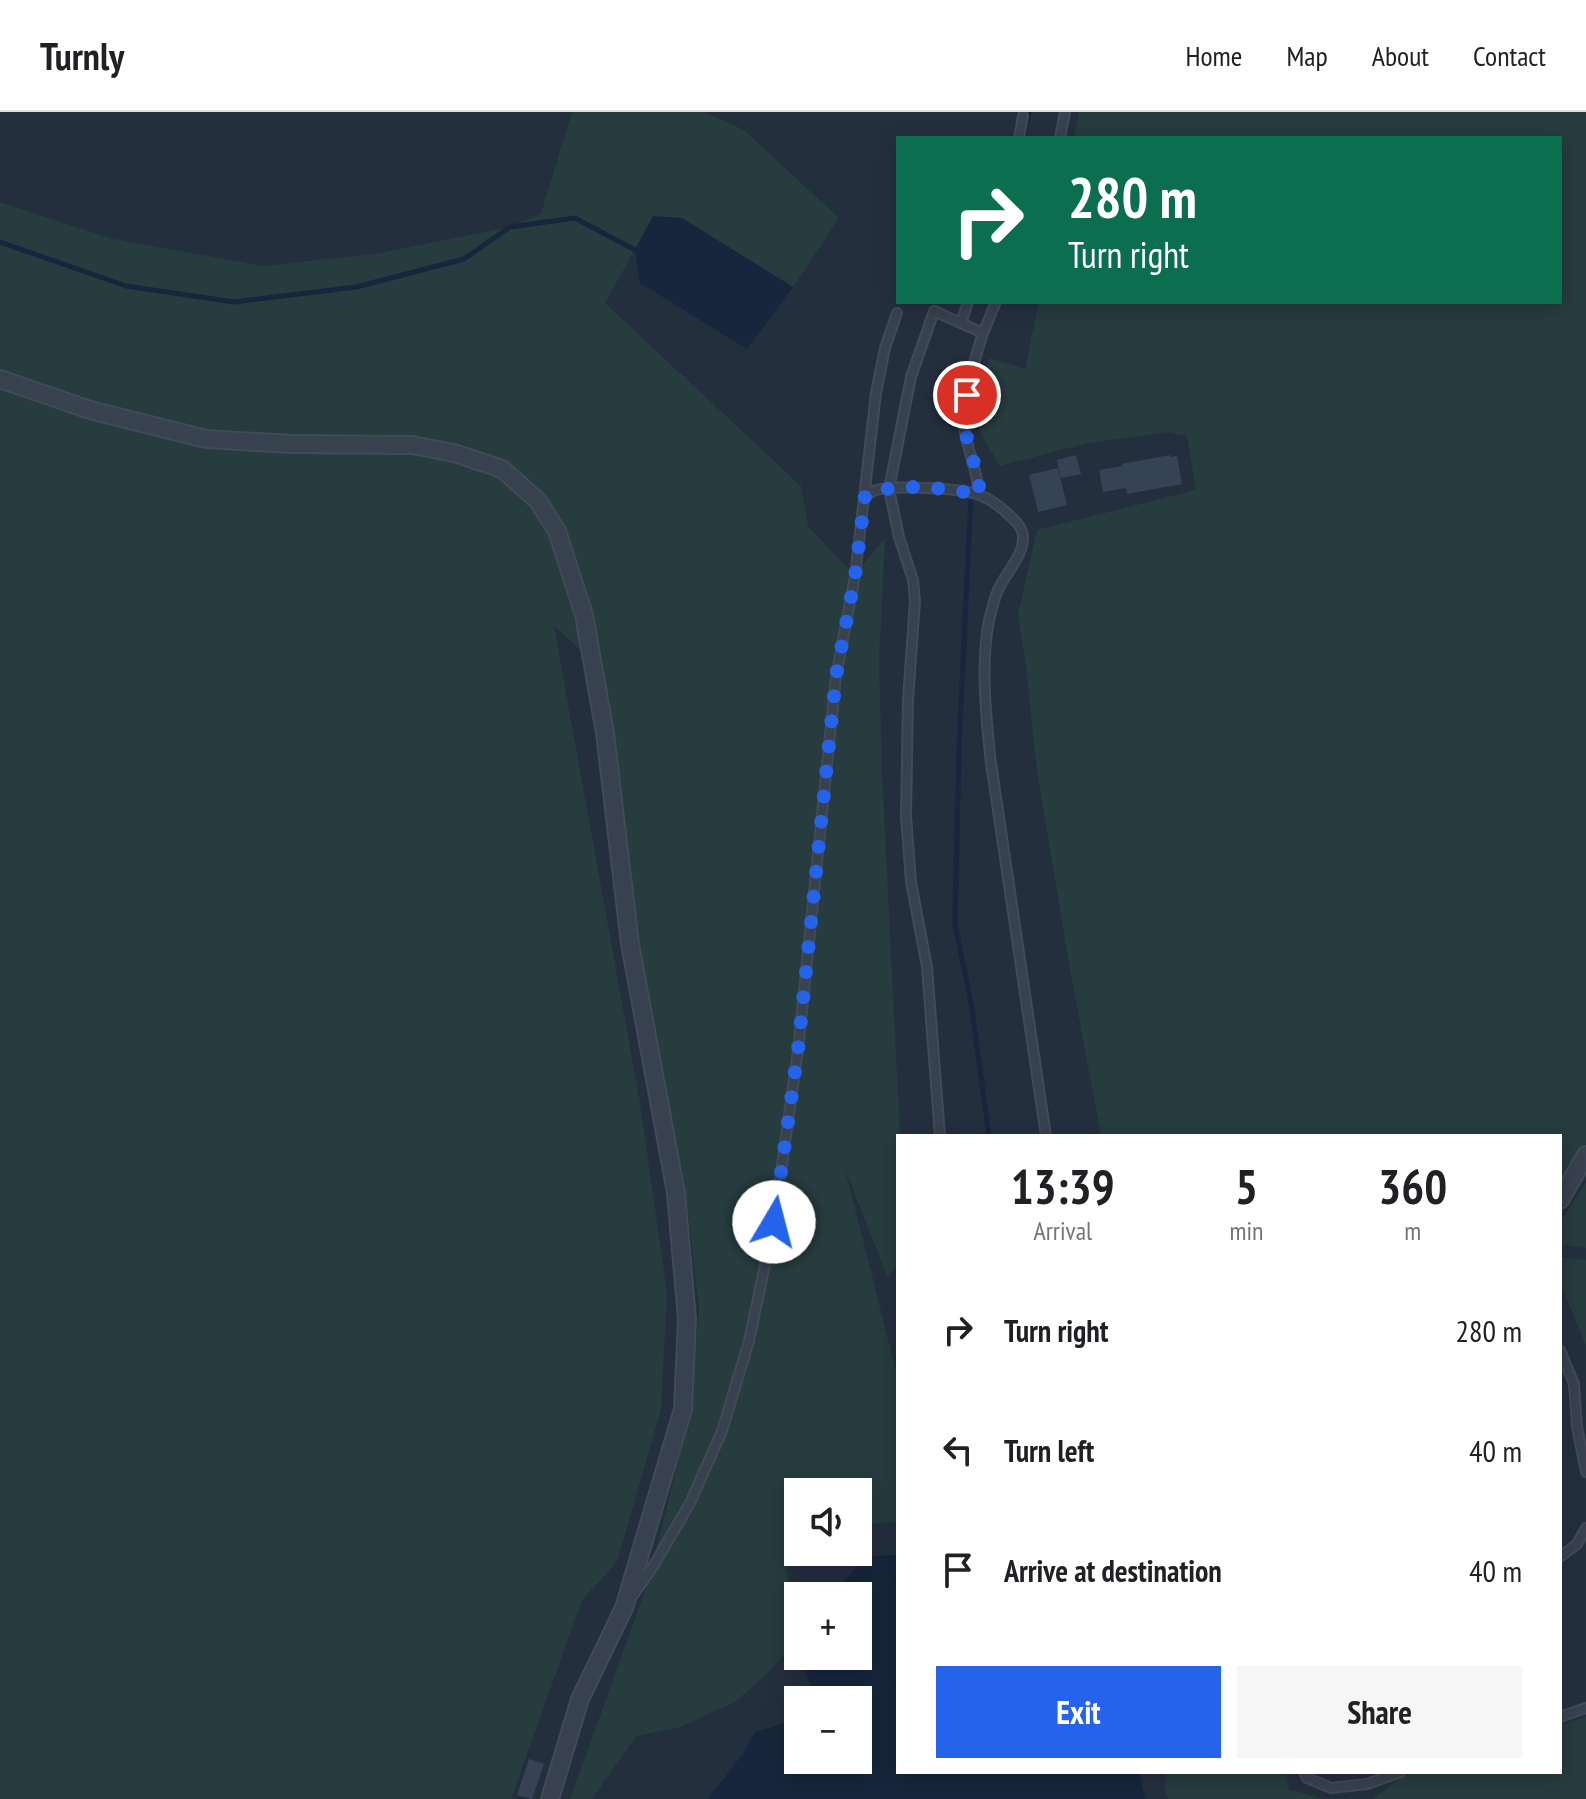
<!DOCTYPE html>
<meta charset="utf-8">
<style>
body{margin:0;font-family:"PT Sans Narrow",sans-serif;background:#f6f6f6;color:#202124;height:100vh;display:flex;flex-direction:column;font-size:30px;white-space:nowrap}
*{box-sizing:border-box;margin:0}
p{font-size:26px;color:#757577}
.icon{flex:none;width:44px;height:44px;fill:none;stroke:currentColor;stroke-width:2;stroke-linecap:round;stroke-linejoin:round}
.map{position:relative;flex:1;overflow:hidden}
.side{position:absolute;left:896px;top:1022px;width:666px;height:640px;display:flex;flex-direction:column;background:#fff;border-radius:0px;box-shadow:0 4px 20px #0003}
.side>*{flex:none}
.guide{position:absolute;left:896px;top:24px;width:666px;height:168px;border-radius:0px;box-shadow:0 4px 20px #0003;background:#0b6e4f;color:#fff;overflow:hidden}
.buttons{position:absolute;left:784px;top:1366px;display:grid;gap:16px}
.buttons a{display:grid;place-items:center;width:88px;height:88px;border-radius:0px;background:#fff;box-shadow:0 4px 20px #0003;font-size:40px}
.pin{position:absolute;display:grid;place-items:center;width:68px;height:68px;color:#fff;margin:-34px;border:4px solid #fff;border-radius:50%;box-shadow:0 2px 8px #0007}
.me{position:absolute;width:88px;margin:-44px;rotate:8deg;stroke-linejoin:round;filter:drop-shadow(0 0 6px #0008)}
.turn{display:flex;align-items:center;gap:28px;height:168px;padding:0 40px;font-size:36px}
.turn .icon{width:104px;height:104px;stroke-width:2.5}
.turn b{display:block;font-size:56px;line-height:68px}
.eta{display:flex;justify-content:space-evenly;align-items:center;height:136px;text-align:center}
.eta b{font-size:48px;font-weight:700;line-height:56px}
.action{display:flex;gap:16px;margin-top:auto;padding:16px 40px}
.action a{flex:1;height:92px;border-radius:0px;background:#2563eb;color:#fff;font-size:32px;font-weight:700;line-height:92px;text-align:center}
.action a+a{background:#f6f6f6;color:#202124}
ul{padding:0;list-style:none}
li{display:flex;align-items:center;gap:24px;height:120px;padding:0 40px}
li div{flex:1}
li b{display:block;font-size:30px}
li em{font-style:normal}
header{display:flex;align-items:center;gap:48px;box-sizing:border-box;height:112px;padding:0 40px;background:#fff;border-bottom:2px solid #e0e0e0}
header strong{font-size:38px}
nav{display:flex;gap:44px;margin-inline-start:auto;font-size:28px}
.map>svg:first-child{display:block}
.green{fill:#263c3f}
.water{fill:#17263c}
.lines{fill:none;stroke-linecap:round;stroke-linejoin:round}
.stream{stroke:#17263c;stroke-width:5}
.building{fill:#364354}
.lane-casing{stroke:#414a57;stroke-width:12}
.street-casing{stroke:#414a57;stroke-width:20}
.lane{stroke:#38414e;stroke-width:8}
.street{stroke:#38414e;stroke-width:16}
.route{stroke:#2563eb;stroke-width:14;stroke-dasharray:0 25.2}
</style>
<header>
<strong>Turnly</strong>
<nav><a>Home</a><a>Map</a><a>About</a><a>Contact</a></nav>
</header>
<div class="map">
<svg width="1586" height="1687" viewBox="0 0 1586 1687">
<rect width="100%" height="100%" fill="#242f3e"/>
<path class="green" d="M 572,0 L 704,0 L 744,18 L 839,106 L 793,175 L 682,106 L 653,105 L 605,191 L 801,374 L 808,414 L 854,463 L 885,426 L 879,548 L 882,662 L 900,1024 L 898,1024 L 898,1154 L 888,1166 L 845,1057 L 898,1267 L 898,1412 L 883,1410 L 858,1415 L 858,1380 L 798,1380 L 798,1411 L 785,1439 L 790,1484 L 789,1536 L 769,1560 L 735,1590 L 680,1615 L 636,1624 L 592,1687 L 570,1687 L 647,1474 L 689,1306 L 699,1196 L 684,1069 L 637,822 L 604,559 L 554,514 L 639,985 L 667,1181 L 661,1298 L 617,1450 L 582,1488 L 511,1687 L 0,1687 L 0,90 L 113,127 L 263,154 L 380,141 L 510,115 L 541,102 Z
M 1079,0 L 1586,0 L 1586,1031 L 1560,1074 L 1560,1024 L 1101,1024 L 1067,840 L 1037,659 L 1026,554 L 1018,502 L 1037,418 L 1196,378 L 1187,324 L 1168,320 L 1083,332 L 1000,354 L 980,321 L 989,246 L 1025,257 L 1039,190 L 1560,190 L 1560,26 L 1074,26 Z
M 1586,1070 L 1586,1136 L 1560,1133 L 1560,1111 Z
M 1560,1145 L 1586,1148 L 1586,1234 L 1560,1170 Z
M 1586,1605 L 1586,1687 L 1373,1687 L 1400,1666 L 1417,1660 L 1560,1660 L 1560,1613 Z
M 1166,1660 L 1286,1660 L 1289,1677 L 1323,1687 L 1169,1687 L 1165,1677 Z"/>
<path class="water" d="M 653,104 L 682,106 L 793,175 L 747,237 L 640,171 L 635,138 Z
M 898,1443 L 898,1660 L 1139,1660 L 1145,1687 L 708,1687 L 742,1643 L 755,1620 L 798,1607 L 798,1648 L 858,1648 L 858,1588 L 813,1588 L 803,1544 L 858,1544 L 858,1484 L 842,1484 L 844,1469 L 868,1444 Z"/>
<g class="lines">
<path class="stream" d="M 1023,26 L 1029,0
M 0,130 L 126,174 L 234,190 L 356,175 L 464,147 L 510,115 L 575,106 L 635,138
M 971,382 L 959,635 L 955,812 L 971,891 L 989,1024"/>
</g>
<path class="building" d="M 1076,343 L 1081,362 L 1061,366 L 1057,348 Z
M 1170,343 L 1170,345 L 1177,344 L 1182,372 L 1127,382 L 1126,376 L 1103,380 L 1099,358 L 1122,354 L 1122,352 Z
M 1058,356 L 1067,393 L 1038,400 L 1029,363 Z
M 529,1647 L 544,1652 L 532,1687 L 517,1683 Z"/>
<g class="lines">
<g class="lane-casing">
<path id="lane" d="M 1019,26 L 1023,4
M 1060,26 L 1065,0
M 961,211 L 968,190
M 979,383 C 978,361 969,342 965,321 C 960,290 974,250 983,221
M 865,384 C 866,383 875,378 876,378 C 895,373 961,376 980,383 C 992,388 1001,395 1010,404 C 1016,409 1022,415 1023,424 C 1024,443 1008,458 1000,474 C 996,481 994,489 992,497 C 979,539 986,607 991,651 L 1046,1024
M 940,1024 L 927,855 L 911,770 L 906,704 L 908,588 L 915,489 L 913,468 L 899,425 L 889,377 L 911,265 L 934,199 L 983,221 L 996,190
M 1560,1238 L 1574,1272 L 1577,1315 L 1586,1360
M 1560,1445 L 1577,1432 L 1586,1416
M 634,1482 L 654,1453 L 690,1391 L 722,1319 L 749,1229 L 774,1110 L 798,938 L 836,564 L 855,464 L 876,281 L 885,236 L 897,201
M 1560,1605 L 1586,1596
M 1304,1660 L 1307,1666 L 1331,1676 L 1367,1672 L 1401,1660"/>
</g>
<g class="street-casing">
<path id="street" d="M 0,267 L 90,298 L 206,327 L 290,332 L 412,333 L 454,341 L 502,357 L 538,389 L 557,419 L 584,503 L 605,621 L 630,832 L 676,1081 L 687,1207 L 683,1297 L 624,1496 L 580,1587 L 550,1687
M 1560,1088 L 1586,1043"/>
</g>
<use href="#lane" class="lane"/>
<use href="#street" class="street"/>
</g>
<g class="lines">
<path class="route" d="M 774,1110 L 798,938 L 836,564 L 855,464 L 865,384 C 891,369 950,376 979,383 L 979,369 L 965,319 L 967,283"/>
</g>
</svg>
<div class="buttons">
<a><svg class="icon" aria-label="sound" viewBox="0 0 24 24"><path d="M4 9h4l5-4v14l-5-4H4zM17 9q2 3 0 6"/></svg></a>
<a>+</a>
<a>−</a>
</div>
<div class="pin" style="left:967px;top:283px;background:#d93025"><svg class="icon" aria-label="arrive" viewBox="0 0 24 24"><path d="M6 21V4h12l-3 4 3 4H6"/></svg></div>
<svg class="me" style="left:774px;top:1110px" viewBox="-20 -20 40 40"><circle r="19" fill="#fff"/><path d="M0-13L10 11 0 6-10 11z" fill="#2563eb"/></svg>
<div class="guide">
<div class="turn"><svg class="icon" aria-label="right" viewBox="0 0 24 24"><path d="M7 20v-9h11M14 6l5 5-5 5"/></svg><div><b>280 m</b>Turn right</div></div>
</div>
<section class="side">
<div class="eta">
<div><b>13:39</b><p>Arrival</p></div>
<div><b>5</b><p>min</p></div>
<div><b>360</b><p>m</p></div>
</div>
<ul>
<li><svg class="icon" aria-label="right" viewBox="0 0 24 24"><path d="M7 20v-9h11M14 6l5 5-5 5"/></svg><div><b>Turn right</b></div><em>280 m</em></li>
<li><svg class="icon" aria-label="left" viewBox="0 0 24 24"><path d="M17 20v-9H6M10 6l-5 5 5 5"/></svg><div><b>Turn left</b></div><em>40 m</em></li>
<li><svg class="icon" aria-label="arrive" viewBox="0 0 24 24"><path d="M6 21V4h12l-3 4 3 4H6"/></svg><div><b>Arrive at destination</b></div><em>40 m</em></li>
</ul>
<div class="action"><a>Exit</a><a>Share</a></div>
</section>
</div>
